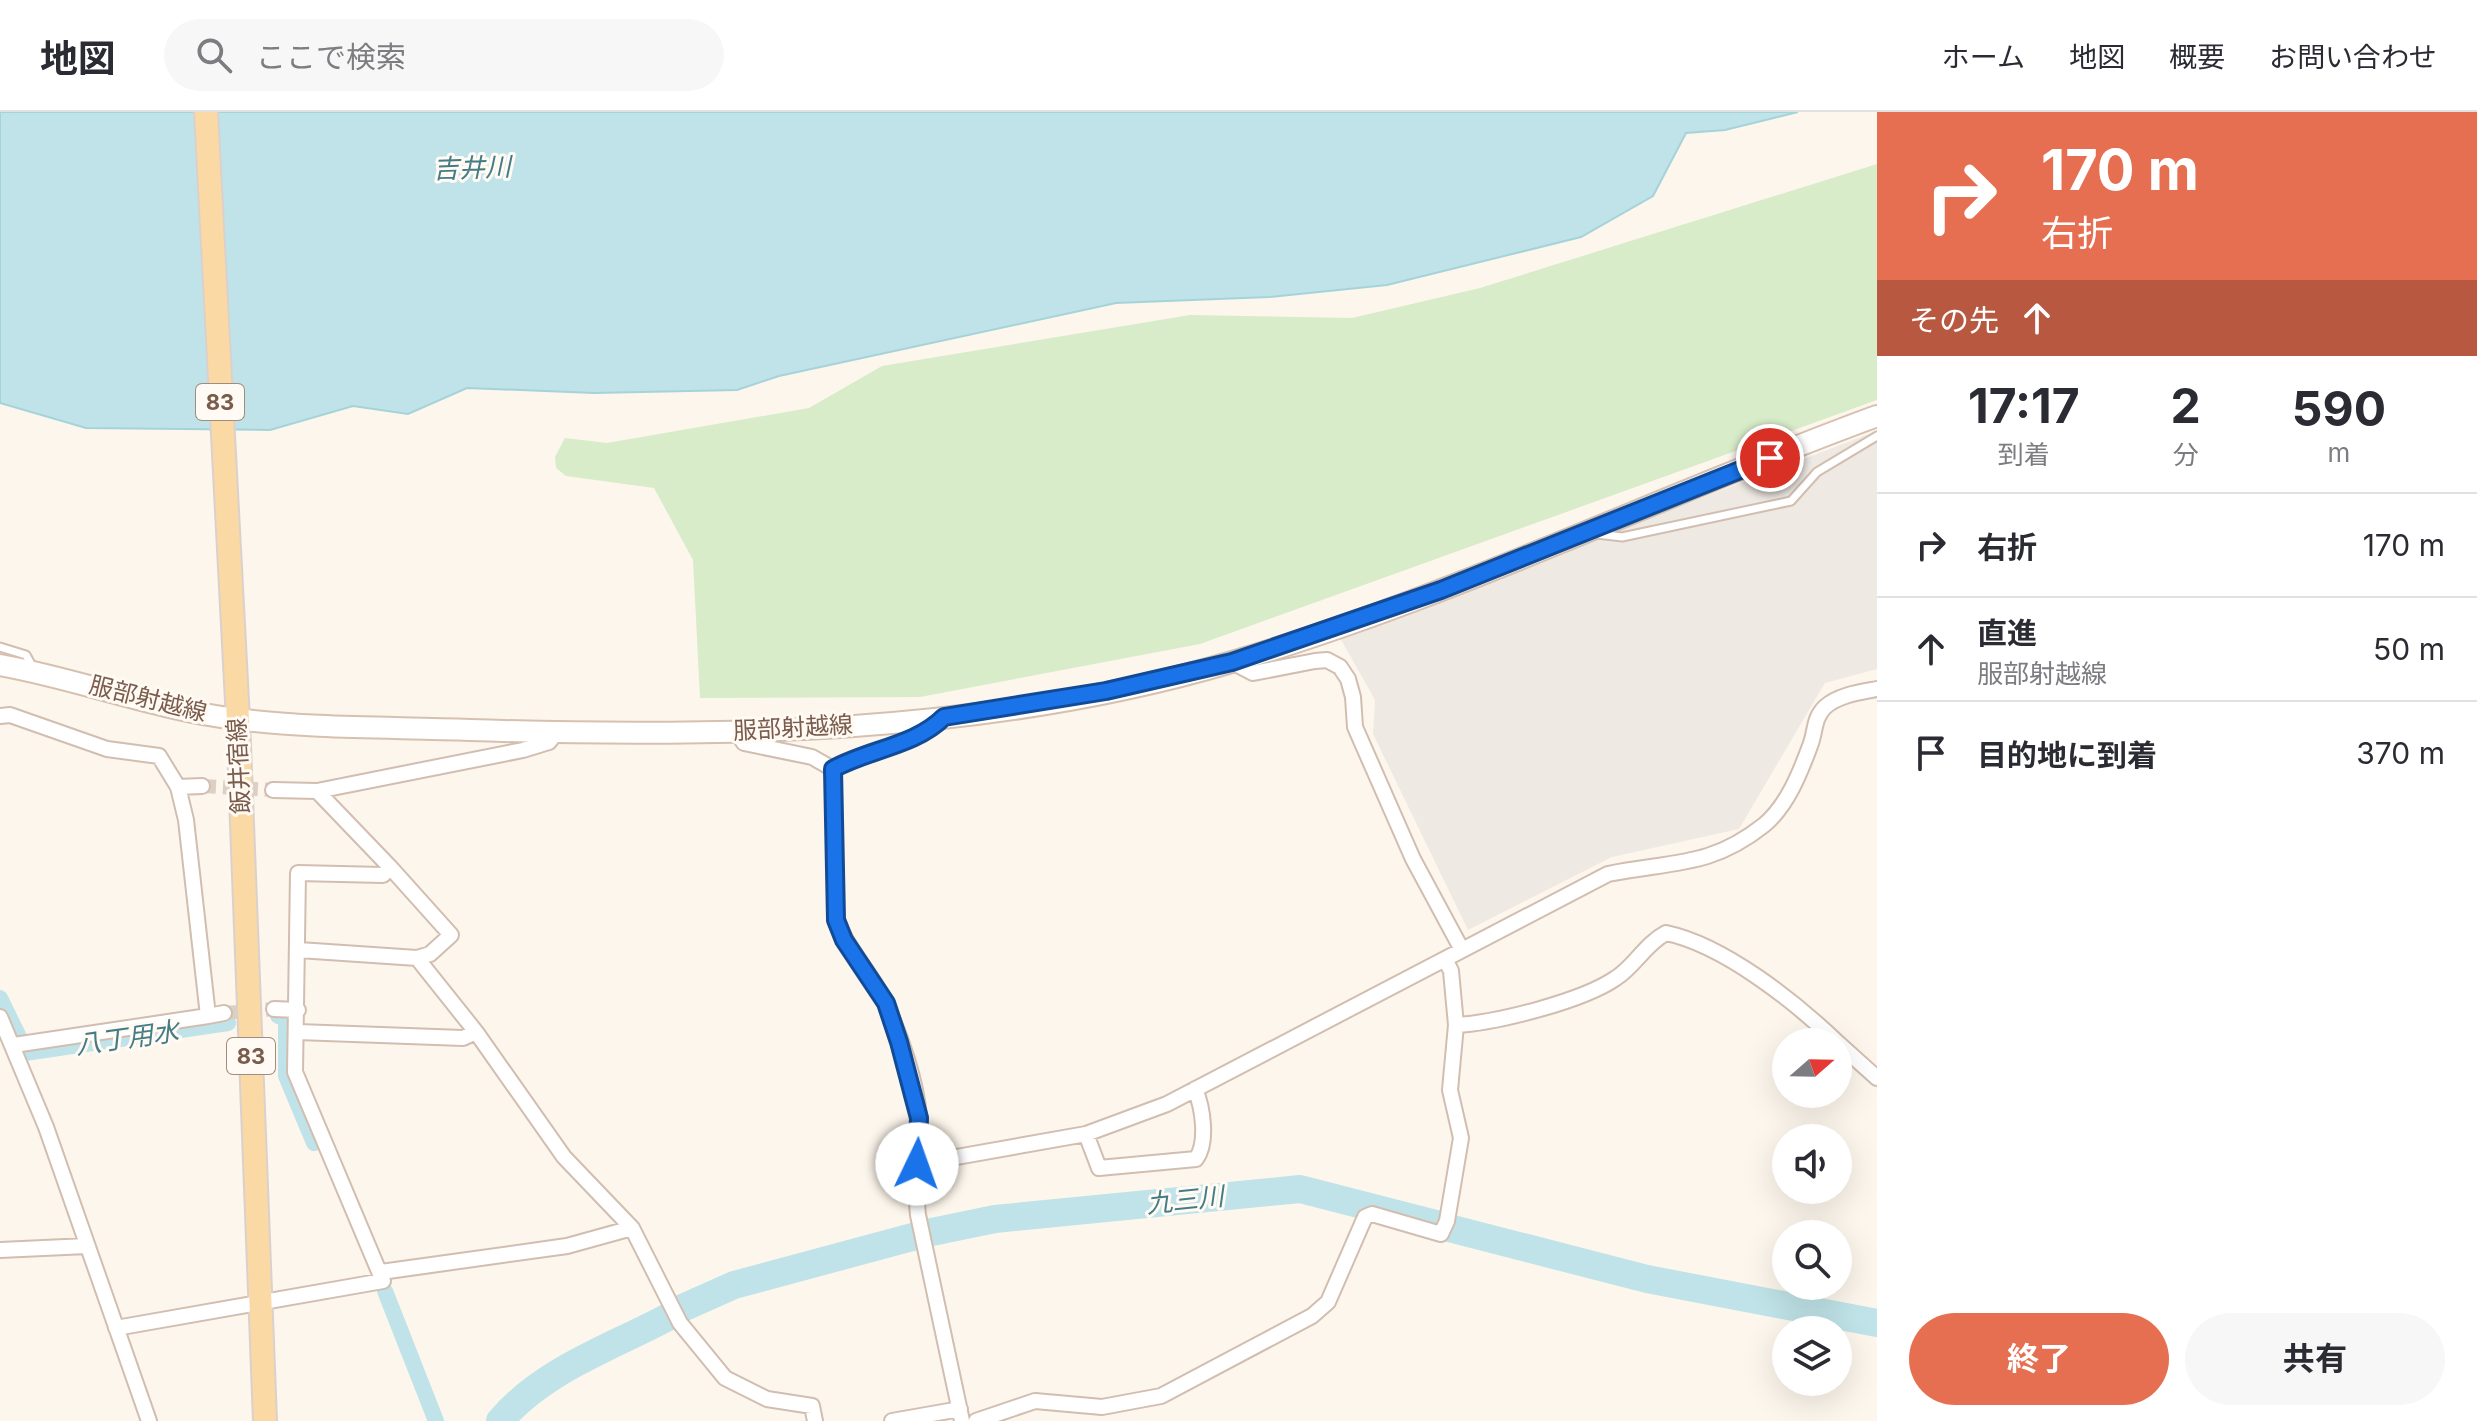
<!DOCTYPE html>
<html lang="ja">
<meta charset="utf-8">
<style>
body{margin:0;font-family:Inter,"Noto Sans JP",sans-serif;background:#f7f7f7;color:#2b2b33;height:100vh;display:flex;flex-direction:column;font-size:30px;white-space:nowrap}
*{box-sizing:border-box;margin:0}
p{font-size:26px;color:#7c7c81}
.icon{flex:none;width:44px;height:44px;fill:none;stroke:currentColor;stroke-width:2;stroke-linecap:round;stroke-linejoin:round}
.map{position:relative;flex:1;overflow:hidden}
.drawer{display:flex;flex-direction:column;background:#fff;width:600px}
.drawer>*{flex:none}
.hud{background:#e76f51;color:#fff;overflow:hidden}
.needle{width:52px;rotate:70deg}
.fabs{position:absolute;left:1772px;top:916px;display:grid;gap:16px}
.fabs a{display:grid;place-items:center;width:80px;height:80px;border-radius:50%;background:#fff;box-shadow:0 8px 32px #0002;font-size:40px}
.pin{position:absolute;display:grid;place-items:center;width:68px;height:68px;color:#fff;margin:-34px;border:4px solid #fff;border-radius:50%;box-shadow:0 2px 8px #0007}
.me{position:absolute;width:88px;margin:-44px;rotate:3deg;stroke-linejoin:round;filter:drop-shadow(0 0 6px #0008)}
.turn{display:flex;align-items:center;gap:28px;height:168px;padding:0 32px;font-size:36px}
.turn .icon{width:104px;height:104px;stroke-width:2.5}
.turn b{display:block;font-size:56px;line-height:68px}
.then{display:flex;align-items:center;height:76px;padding:0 32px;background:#0003;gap:16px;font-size:30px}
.eta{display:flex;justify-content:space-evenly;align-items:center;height:136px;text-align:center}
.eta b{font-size:48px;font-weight:700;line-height:56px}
.button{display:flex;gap:16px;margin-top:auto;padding:16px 32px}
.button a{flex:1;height:92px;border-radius:48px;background:#e76f51;color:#fff;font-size:32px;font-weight:700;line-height:92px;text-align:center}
.button a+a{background:#f7f7f7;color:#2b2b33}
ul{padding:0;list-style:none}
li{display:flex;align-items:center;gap:24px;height:104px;padding:0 32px;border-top:2px solid #e1e1e2}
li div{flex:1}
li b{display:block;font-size:30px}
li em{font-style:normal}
header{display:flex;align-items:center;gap:48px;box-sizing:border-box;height:112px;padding:0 40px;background:#fff;border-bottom:2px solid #e1e1e2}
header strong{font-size:38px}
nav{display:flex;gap:44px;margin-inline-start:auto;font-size:28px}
.search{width:560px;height:72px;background:#f7f7f7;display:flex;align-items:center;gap:20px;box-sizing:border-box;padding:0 28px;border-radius:44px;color:#7c7c81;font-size:30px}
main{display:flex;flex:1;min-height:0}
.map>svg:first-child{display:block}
.industrial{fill:#efe9e4}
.green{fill:#d8ecc9}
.water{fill:#bfe3e8;stroke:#a5d3da;stroke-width:2}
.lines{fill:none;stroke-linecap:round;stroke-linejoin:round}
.canal{stroke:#bfe3e8;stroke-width:16}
.river{stroke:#bfe3e8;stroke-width:28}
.minor-tunnel{stroke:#dcd0c4;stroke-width:14;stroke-dasharray:14 7;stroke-linecap:butt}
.service-casing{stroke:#d1beb0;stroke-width:11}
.minor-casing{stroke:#d1beb0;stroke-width:18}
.secondary-casing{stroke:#d6c0b0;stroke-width:24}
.primary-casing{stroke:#dad1cd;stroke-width:26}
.service{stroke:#fff;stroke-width:7}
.minor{stroke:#fff;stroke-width:14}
.secondary{stroke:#fff;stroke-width:20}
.primary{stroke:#fbd9a5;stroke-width:22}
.route-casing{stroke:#114b97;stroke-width:20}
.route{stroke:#1a73e8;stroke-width:14}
.labels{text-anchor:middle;stroke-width:6;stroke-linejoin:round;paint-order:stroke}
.shield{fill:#fffaf3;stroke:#a28b7f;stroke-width:2}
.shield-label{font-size:22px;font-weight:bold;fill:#7a5c4d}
.street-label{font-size:24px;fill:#7a5c4d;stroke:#fffaf3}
.water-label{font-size:26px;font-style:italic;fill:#437c86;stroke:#fffaf3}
</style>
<header>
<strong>地図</strong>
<div class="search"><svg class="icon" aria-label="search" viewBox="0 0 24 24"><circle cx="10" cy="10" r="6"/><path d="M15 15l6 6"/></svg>ここで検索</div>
<nav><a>ホーム</a><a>地図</a><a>概要</a><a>お問い合わせ</a></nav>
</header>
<main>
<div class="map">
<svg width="1877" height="1309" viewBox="0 0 1877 1309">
<rect width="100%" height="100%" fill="#fdf6ec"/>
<path class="industrial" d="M 1877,319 L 1877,557 L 1825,571 L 1739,717 L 1612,745 L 1468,818 L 1373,622 L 1375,588 L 1339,524 Z"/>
<path class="green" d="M 1877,52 L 1877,288 L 1200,532 L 920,585 L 700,586 L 693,448 L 654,376 L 566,364 L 556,356 L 555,345 L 565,326 L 607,331 L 809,296 L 882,254 L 1190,203 L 1352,206 L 1480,176 Z"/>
<path class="water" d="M 0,0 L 1798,0 L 1725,18 L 1686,21 L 1653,84 L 1581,125 L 1387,173 L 1269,185 L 1116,191 L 779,264 L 737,278 L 594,281 L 467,276 L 408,302 L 353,294 L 270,318 L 86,316 L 0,291 Z"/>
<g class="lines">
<path class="canal" d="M 0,886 L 20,927
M 278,904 L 286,906 L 286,964 L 314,1031
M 25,941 L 228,911
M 385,1179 L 436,1309"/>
<path class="river" d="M 1449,1116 L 1647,1167 L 1877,1211
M 927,1121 L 995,1107 L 1300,1077 L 1440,1113
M 678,1198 L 734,1173 L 916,1124
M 500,1309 C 543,1258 610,1236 668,1205"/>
<path class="minor-tunnel" d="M 202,674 L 273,678
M 224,901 L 274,897"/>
<g class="service-casing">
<path id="service" d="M 1597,422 L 1622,425 L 1791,389 L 1817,360 L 1877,324
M 0,535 L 26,543 L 32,554"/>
</g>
<g class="minor-casing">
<path id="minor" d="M 1232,550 L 1253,561 L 1315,549 L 1327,548 L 1340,555 L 1348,567 L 1353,585 L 1355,615 L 1413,747 L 1462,838
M 0,604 L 10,603 L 107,637 L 159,644 L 178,675 L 186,708 L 208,904 L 14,933
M 736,619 L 744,631 L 812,645 L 833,657
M 833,657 L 836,808 C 848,839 872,862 886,892 C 901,925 916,969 919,1004 C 922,1037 914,1070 918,1103 L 962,1309
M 833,657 C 869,637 914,635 943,606
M 178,675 L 202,674
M 273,678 L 317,679 L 523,638 L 549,630 L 556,621
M 299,838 L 417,846 L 430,842 L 451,823 L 390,755
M 417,846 L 476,920 L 564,1045 L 632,1116 L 680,1211 L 725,1266 L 767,1287 L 812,1294 L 815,1309
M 1445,847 L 1451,859 L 1456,913
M 274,897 L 298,898
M 208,904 L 224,901
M 0,905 L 46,1015 L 149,1309
M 298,920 L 463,926 L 476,920
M 1838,931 L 1877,966
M 1086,1022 L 1099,1056 L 1196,1047 C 1208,1031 1203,996 1195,977
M 917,1052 L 1086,1022 L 1167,992 L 1608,762 C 1671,749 1710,756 1764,713 C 1787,694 1800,661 1810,634 C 1816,619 1813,607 1825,595 C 1838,583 1861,580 1877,577
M 0,1138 L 87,1134
M 381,1160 L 567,1134 L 632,1116
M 116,1216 L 383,1169 L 295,960 L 298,761 L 383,763 L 390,755 L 317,679
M 892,1309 L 960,1297
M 976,1309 L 1035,1289 L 1102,1295 L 1161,1284 L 1312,1204 L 1328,1190 L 1365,1105 L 1372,1102 L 1441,1122 L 1447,1109 L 1461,1026 L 1450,978 L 1456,913 C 1496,911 1583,889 1616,866 C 1635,854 1645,832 1666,821 C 1724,833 1795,890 1837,930"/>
</g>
<g class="secondary-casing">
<path id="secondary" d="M 0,553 C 79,567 157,598 237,607 C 314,617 393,615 470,618 C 721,626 990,622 1232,550 C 1453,485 1661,383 1877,304"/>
</g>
<g class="primary-casing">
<path id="primary" d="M 206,0 L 238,608 L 265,1309"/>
</g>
<use href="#service" class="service"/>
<use href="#minor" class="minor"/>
<use href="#secondary" class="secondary"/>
<use href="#primary" class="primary"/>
</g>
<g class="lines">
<g class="route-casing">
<path id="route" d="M 917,1052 L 919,1006 L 899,930 L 886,891 L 844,828 L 836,808 L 833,657 C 869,637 915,634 944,605 L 1106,579 L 1232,550 L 1441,478 L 1770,346"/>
</g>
<use href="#route" class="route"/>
</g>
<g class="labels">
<g class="shield">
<rect x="196" y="272" width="48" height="36" rx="6"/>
<rect x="227" y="926" width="48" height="36" rx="6"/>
</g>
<g class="shield-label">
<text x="220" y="298">83</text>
<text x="251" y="952">83</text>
</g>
<g class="street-label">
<text transform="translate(148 587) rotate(14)" y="8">服部射越線</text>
<text transform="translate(793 616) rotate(-3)" y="8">服部射越線</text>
<text transform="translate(239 654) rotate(-93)" y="8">飯井宿線</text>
</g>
<g class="water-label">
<text transform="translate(472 56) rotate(-2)" y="9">吉井川</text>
<text transform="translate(127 926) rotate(-8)" y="9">八丁用水</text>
<text transform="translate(1185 1088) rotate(-6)" y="9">九三川</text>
</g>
</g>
</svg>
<div class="fabs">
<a><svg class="needle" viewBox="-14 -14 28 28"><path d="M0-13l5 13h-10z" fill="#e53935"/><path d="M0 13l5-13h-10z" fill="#7c7c81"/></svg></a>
<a><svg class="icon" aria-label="sound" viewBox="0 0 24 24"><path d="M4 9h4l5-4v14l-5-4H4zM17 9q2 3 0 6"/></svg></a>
<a><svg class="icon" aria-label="search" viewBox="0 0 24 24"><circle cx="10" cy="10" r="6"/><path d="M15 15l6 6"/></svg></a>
<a><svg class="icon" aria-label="layers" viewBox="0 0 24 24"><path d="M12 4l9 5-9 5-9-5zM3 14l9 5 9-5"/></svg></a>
</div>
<div class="pin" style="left:1770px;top:346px;background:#d93025"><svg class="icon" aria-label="arrive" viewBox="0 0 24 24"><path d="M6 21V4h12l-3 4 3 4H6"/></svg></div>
<svg class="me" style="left:917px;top:1052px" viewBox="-20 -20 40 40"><circle r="19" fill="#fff"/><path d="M0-13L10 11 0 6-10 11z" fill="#1a73e8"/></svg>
</div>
<section class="drawer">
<div class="hud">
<div class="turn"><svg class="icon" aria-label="right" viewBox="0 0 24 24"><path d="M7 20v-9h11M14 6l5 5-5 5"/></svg><div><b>170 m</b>右折</div></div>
<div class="then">その先<svg class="icon" aria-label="ahead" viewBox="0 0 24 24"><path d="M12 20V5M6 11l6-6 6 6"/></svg></div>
</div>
<div class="eta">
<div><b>17:17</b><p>到着</p></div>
<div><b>2</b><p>分</p></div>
<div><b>590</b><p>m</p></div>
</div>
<ul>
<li><svg class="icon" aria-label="right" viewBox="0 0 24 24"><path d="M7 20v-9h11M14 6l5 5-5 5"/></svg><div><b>右折</b></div><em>170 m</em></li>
<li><svg class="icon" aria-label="ahead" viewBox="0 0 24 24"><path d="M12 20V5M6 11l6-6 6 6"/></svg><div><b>直進</b><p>服部射越線</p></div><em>50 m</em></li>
<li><svg class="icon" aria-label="arrive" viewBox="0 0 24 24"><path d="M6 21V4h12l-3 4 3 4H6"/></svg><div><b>目的地に到着</b></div><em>370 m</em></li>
</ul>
<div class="button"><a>終了</a><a>共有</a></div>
</section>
</main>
